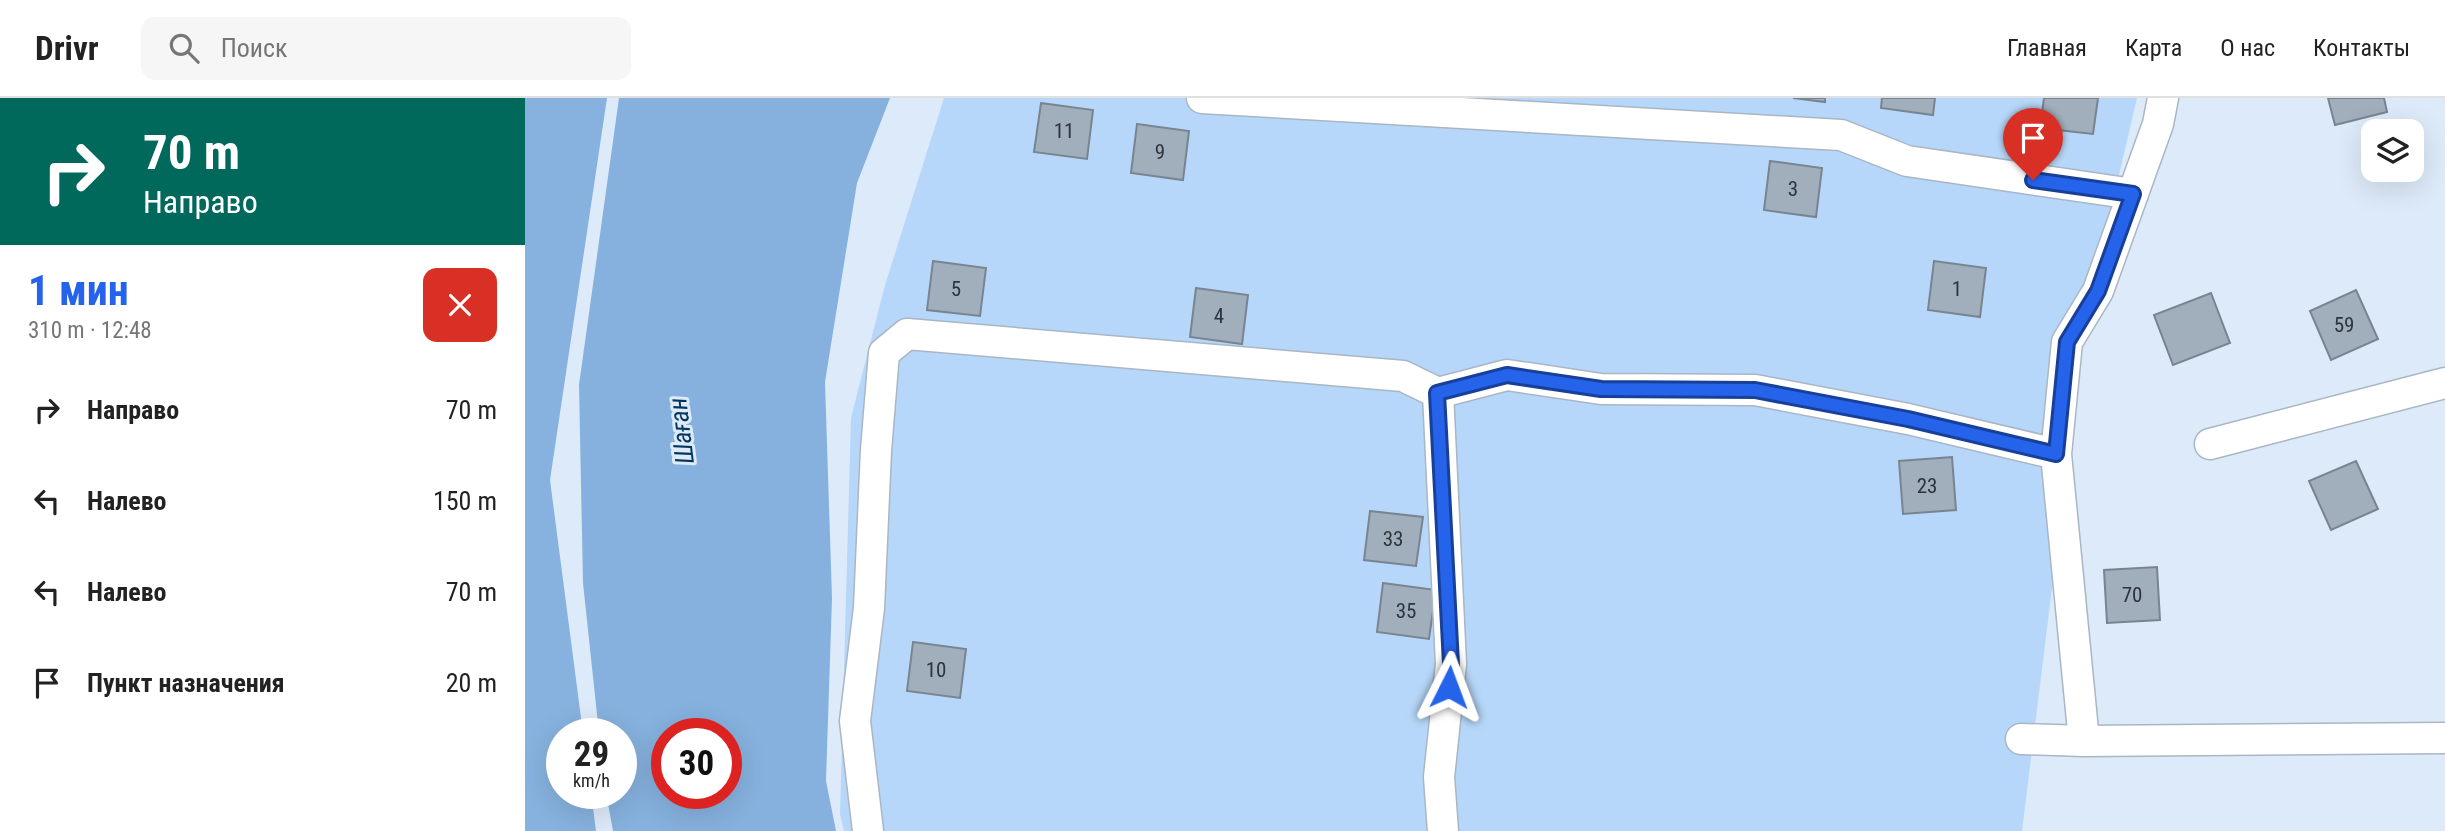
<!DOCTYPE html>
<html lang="ru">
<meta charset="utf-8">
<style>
body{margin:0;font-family:"Roboto Condensed",sans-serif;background:#f6f6f6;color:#222;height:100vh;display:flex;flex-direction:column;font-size:26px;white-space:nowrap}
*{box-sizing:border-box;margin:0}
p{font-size:23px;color:#767676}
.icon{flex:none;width:38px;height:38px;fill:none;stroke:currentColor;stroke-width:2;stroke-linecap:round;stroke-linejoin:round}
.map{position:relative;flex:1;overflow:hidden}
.sheet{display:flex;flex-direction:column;background:#fff;width:525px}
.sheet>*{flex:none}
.top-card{background:#00695c;color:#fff;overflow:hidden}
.controls{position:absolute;left:1836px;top:21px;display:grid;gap:14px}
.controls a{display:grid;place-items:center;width:63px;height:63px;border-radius:14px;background:#fff;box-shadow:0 7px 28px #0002;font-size:35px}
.speed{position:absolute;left:21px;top:620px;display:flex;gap:14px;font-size:35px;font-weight:700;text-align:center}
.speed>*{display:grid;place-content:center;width:91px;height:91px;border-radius:50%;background:#fff;box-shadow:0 7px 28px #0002;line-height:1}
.speed small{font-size:18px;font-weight:400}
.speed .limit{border:10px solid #d22;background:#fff;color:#111}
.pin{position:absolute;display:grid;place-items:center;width:60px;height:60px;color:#fff;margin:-72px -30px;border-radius:50% 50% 50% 0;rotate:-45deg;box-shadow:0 0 7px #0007}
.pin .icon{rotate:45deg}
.me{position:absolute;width:77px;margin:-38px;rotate:3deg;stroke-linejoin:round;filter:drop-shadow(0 0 5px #0008)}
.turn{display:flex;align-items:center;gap:24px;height:147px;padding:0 28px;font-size:32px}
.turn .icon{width:91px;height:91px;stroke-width:2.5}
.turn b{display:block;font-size:49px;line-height:60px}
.round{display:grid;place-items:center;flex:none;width:74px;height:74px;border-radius:14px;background:#f6f6f6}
.head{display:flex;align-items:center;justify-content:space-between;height:119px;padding:0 28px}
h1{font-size:42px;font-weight:700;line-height:52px;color:#2563eb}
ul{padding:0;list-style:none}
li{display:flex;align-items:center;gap:21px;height:91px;padding:0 28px}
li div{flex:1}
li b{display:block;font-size:26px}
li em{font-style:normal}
header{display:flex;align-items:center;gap:42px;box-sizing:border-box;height:98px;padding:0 35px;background:#fff;border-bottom:2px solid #e0e0e0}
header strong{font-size:33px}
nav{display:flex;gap:38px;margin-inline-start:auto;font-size:24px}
.search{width:490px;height:63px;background:#f6f6f6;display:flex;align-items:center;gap:18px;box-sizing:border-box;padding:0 24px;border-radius:14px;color:#767676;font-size:26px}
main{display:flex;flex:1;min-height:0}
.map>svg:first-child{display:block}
.green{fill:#b6d7f9}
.forest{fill:#87b2df}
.water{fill:#86b1de;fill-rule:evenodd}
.building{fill:#a1aebb;stroke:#788491;stroke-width:2}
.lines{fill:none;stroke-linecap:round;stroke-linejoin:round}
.minor-casing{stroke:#a9b6c4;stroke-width:33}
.minor{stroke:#fff;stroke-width:30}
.route-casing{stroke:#184099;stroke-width:18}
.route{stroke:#2563eb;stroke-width:12}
.labels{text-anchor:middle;stroke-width:6;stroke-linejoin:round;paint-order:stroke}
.number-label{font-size:21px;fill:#2e343c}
.water-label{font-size:26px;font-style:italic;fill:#03345d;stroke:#ddeaf9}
</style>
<header>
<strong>Drivr</strong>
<div class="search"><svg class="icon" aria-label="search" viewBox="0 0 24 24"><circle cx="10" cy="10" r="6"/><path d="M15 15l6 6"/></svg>Поиск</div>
<nav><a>Главная</a><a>Карта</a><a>О нас</a><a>Контакты</a></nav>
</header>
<main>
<section class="sheet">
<div class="top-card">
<div class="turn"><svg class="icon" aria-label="right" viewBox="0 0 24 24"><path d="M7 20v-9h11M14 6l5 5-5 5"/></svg><div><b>70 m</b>Направо</div></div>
</div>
<div class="head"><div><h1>1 мин</h1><p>310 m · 12:48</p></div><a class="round" style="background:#d93025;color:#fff"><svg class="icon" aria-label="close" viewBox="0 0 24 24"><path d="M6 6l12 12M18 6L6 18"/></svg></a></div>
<ul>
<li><svg class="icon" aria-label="right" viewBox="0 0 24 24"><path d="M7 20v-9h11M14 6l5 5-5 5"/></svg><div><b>Направо</b></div><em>70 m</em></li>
<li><svg class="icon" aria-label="left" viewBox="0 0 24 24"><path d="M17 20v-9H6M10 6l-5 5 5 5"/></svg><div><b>Налево</b></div><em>150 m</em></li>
<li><svg class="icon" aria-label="left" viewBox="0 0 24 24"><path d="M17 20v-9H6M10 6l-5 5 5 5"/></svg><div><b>Налево</b></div><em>70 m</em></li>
<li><svg class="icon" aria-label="arrive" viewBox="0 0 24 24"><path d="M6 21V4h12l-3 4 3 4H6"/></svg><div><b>Пункт назначения</b></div><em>20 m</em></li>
</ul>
</section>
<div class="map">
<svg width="1920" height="733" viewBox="0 0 1920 733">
<rect width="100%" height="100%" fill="#ddeaf9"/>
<path class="green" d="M 419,0 L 1612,0 L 1560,222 L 1497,733 L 319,733 L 315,716 L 326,320 L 360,187 Z"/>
<path class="forest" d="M 0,0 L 82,0 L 25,382 L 58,635 L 37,635 L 37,695 L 66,695 L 71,733 L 0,733 Z"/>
<path class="water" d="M 94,0 L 365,0 L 332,85 L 300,284 L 307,500 L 301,683 L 311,733 L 88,733 L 81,695 L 96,695 L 96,635 L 74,635 L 58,485 L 54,287 ZM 142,635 L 201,635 L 201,695 L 142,695 Z"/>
<path class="building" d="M 1268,0 L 1300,0 L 1300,4 Z
M 1357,0 L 1410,0 L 1408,17 L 1356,10 Z
M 1519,0 L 1573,0 L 1568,36 L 1515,30 Z
M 1803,0 L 1859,0 L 1862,14 L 1810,27 Z
M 516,5 L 568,12 L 562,61 L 509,54 Z
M 612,26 L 664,33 L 658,82 L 606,75 Z
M 1245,63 L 1297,70 L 1291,119 L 1239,112 Z
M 408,163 L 461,170 L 455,218 L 402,212 Z
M 1409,163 L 1461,170 L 1455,219 L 1403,212 Z
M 671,190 L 723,197 L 717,246 L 665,239 Z
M 1831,192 L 1853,241 L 1806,262 L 1785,213 Z
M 1686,195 L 1705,245 L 1648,267 L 1629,217 Z
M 1427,359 L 1431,412 L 1378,416 L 1374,363 Z
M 1831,363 L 1853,411 L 1806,432 L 1784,383 Z
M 845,413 L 898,419 L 891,468 L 839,462 Z
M 1632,469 L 1635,522 L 1582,525 L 1579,472 Z
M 858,485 L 911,492 L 904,541 L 852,534 Z
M 388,544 L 441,551 L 435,600 L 382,593 Z"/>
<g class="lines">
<g class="minor-casing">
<path id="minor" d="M 677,0 L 1316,37 L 1382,63 L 1608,96
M 913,295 L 982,277 L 1076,291 L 1230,292 L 1383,321 L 1531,356
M 1685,346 L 1920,285
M 1496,641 L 1559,643 L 1920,640
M 1559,643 L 1531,356 L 1542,244 L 1573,193 L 1633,26 L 1638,0
M 343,733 L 330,623 L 344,510 L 351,352 L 359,255 L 382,236 L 878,278 L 913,295 L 926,566 L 914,679 L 918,733"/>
</g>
<use href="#minor" class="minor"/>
</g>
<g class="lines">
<g class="route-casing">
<path id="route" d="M 924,589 L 926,566 L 912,295 L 982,277 L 1076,291 L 1230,292 L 1383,321 L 1531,356 L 1542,244 L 1573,193 L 1608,96 L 1508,82"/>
</g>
<use href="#route" class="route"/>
</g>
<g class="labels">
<g class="number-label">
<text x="539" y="40">11</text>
<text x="635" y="61">9</text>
<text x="1268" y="98">3</text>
<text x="431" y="198">5</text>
<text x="1432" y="198">1</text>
<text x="694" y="225">4</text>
<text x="1819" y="234">59</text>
<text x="1402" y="395">23</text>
<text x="868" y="448">33</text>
<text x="1607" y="504">70</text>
<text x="881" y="520">35</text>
<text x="411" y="579">10</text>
</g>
<g class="water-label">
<text transform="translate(156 333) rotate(-97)" y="9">Шаған</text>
</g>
</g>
</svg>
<div class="controls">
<a><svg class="icon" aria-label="layers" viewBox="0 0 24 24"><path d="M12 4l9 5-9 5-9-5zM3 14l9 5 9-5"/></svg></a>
</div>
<div class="speed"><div>29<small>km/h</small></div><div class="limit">30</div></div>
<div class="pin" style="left:1508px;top:82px;background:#d93025"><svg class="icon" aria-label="arrive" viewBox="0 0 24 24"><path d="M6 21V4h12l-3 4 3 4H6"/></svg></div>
<svg class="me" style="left:924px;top:589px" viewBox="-20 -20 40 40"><path d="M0-17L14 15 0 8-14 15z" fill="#2563eb" stroke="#fff" stroke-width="4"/></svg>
</div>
</main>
